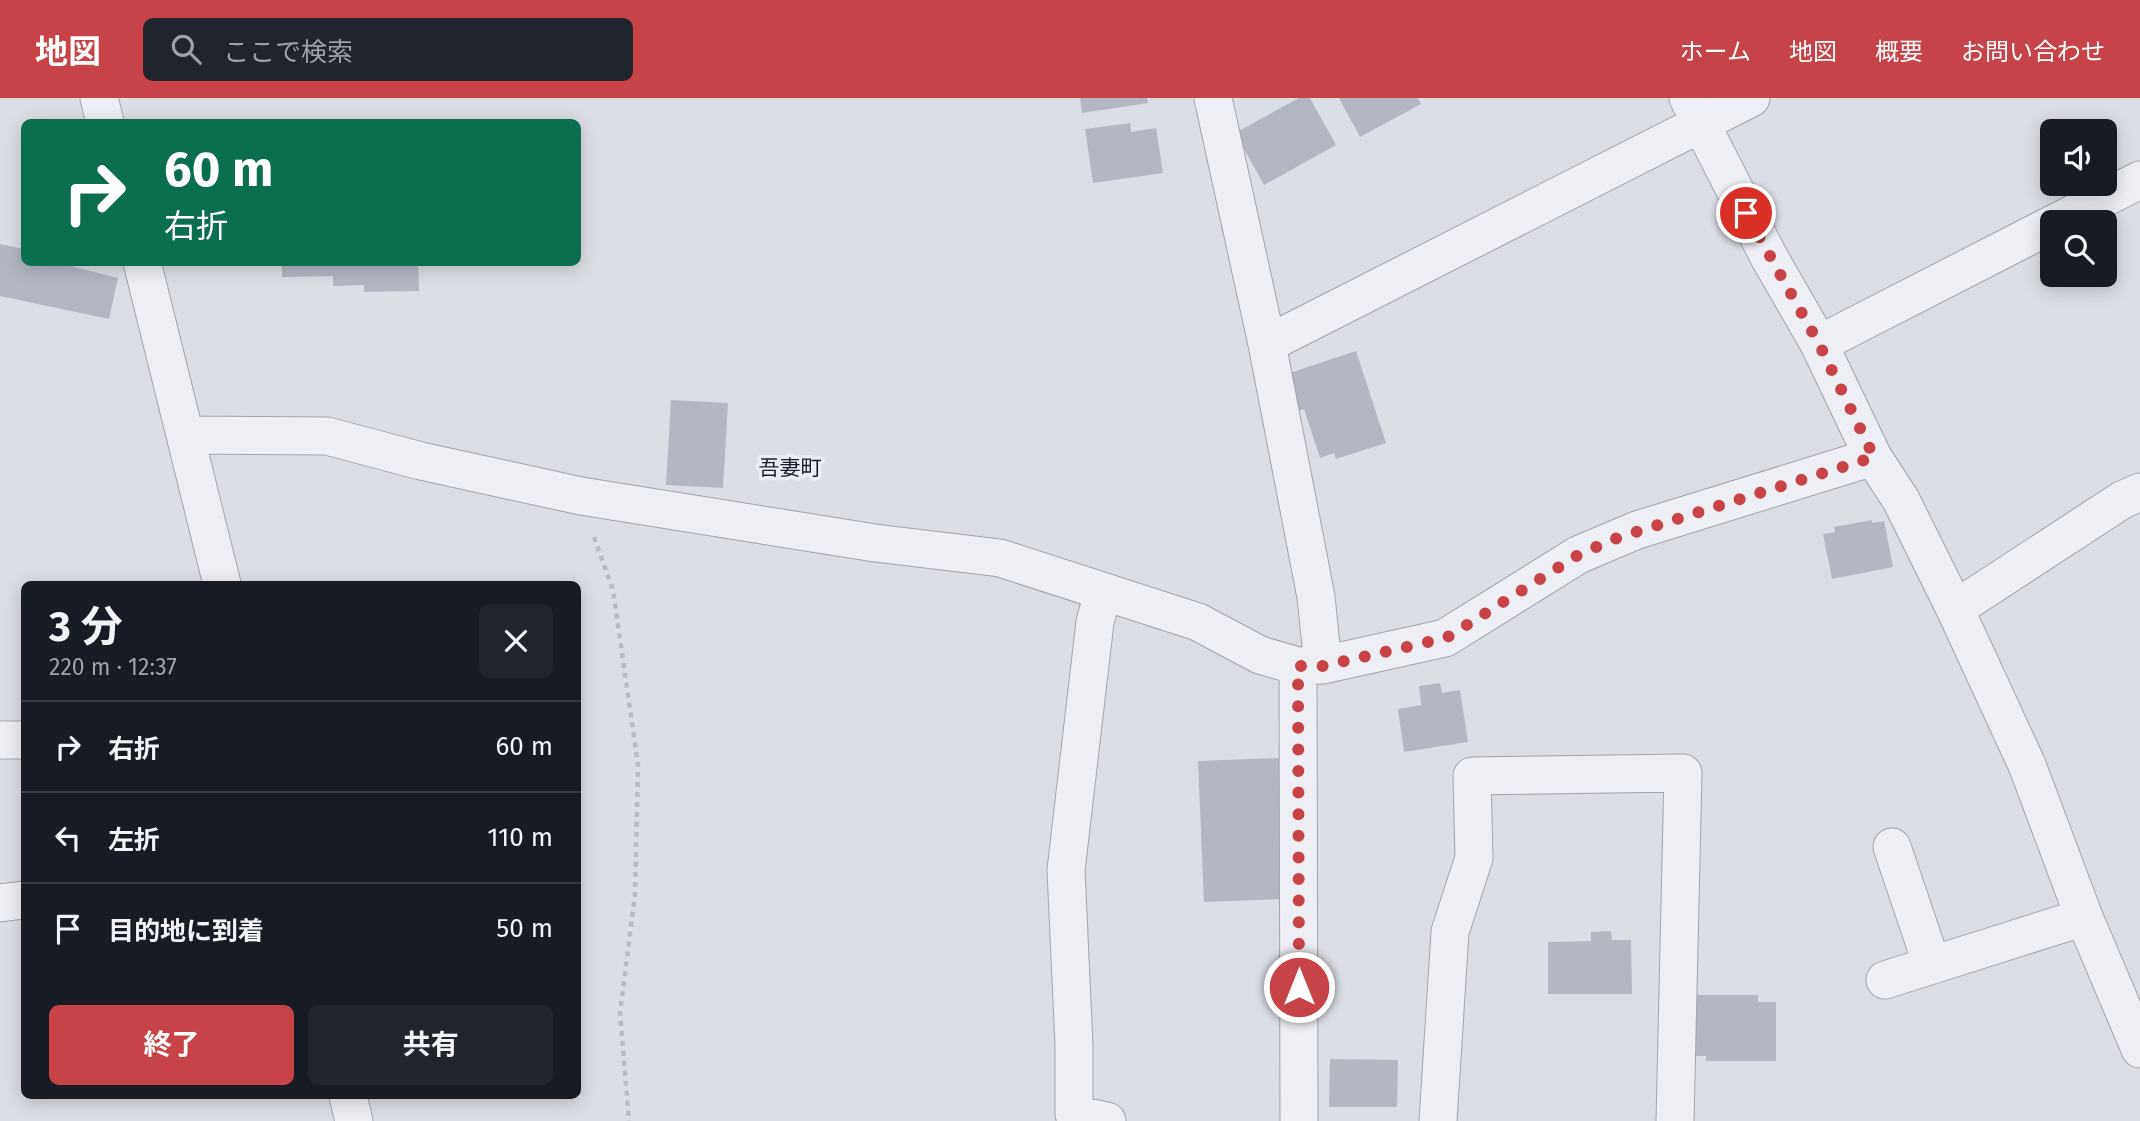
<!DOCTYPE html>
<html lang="ja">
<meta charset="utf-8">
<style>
body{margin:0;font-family:"Fira Sans","Noto Sans JP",sans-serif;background:#20242c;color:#f1f3f6;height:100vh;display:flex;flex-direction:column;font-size:26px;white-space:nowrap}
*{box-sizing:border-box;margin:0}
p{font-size:23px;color:#9ea1a6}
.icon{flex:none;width:38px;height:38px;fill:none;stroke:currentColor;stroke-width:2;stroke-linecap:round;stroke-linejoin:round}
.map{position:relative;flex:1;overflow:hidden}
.drawer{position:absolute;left:21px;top:483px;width:560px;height:518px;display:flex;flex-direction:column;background:#171b24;border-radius:10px;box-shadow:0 4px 18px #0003}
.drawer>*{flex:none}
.guide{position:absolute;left:21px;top:21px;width:560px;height:147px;border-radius:10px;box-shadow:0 4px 18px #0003;background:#0b6e4f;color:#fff;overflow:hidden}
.tools{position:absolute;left:2040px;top:21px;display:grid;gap:14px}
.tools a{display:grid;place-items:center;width:77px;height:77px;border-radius:10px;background:#171b24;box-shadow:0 4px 18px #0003;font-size:35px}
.pin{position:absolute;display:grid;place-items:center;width:60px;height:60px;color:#fff;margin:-30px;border:4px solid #fff;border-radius:50%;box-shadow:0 2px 7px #0007}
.me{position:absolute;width:77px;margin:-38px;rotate:0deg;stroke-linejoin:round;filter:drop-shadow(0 0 5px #0008)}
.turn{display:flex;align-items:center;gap:24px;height:147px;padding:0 28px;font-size:32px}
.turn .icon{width:91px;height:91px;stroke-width:2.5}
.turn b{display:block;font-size:49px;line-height:60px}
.round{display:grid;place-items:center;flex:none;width:74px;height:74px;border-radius:10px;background:#20242c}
.headline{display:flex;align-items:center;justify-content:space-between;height:119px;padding:0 28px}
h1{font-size:42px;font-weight:700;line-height:52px}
.primary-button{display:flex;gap:14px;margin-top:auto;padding:14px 28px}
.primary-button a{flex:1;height:80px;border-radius:10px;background:#c84347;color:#fff;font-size:28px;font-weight:700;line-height:80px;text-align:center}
.primary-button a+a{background:#20242c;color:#f1f3f6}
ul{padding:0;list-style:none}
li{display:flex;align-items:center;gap:21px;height:91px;padding:0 28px;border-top:2px solid #363941}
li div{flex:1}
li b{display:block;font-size:26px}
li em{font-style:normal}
header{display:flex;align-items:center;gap:42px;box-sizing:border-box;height:98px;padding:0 35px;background:#c84347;color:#fff}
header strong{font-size:33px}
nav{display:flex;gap:38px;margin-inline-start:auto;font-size:24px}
.search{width:490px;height:63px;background:#20242c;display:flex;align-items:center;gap:18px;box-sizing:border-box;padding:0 24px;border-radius:10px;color:#9ea1a6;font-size:26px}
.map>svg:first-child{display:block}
.building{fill:#b3b7c2}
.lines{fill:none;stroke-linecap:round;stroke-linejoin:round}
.minor-casing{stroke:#a2a5af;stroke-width:39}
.path{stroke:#babcc4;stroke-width:4.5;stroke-dasharray:5 5;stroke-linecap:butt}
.minor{stroke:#eeeff4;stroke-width:37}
.route{stroke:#c84347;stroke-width:12;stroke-dasharray:0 21.6}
.labels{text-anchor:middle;stroke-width:7;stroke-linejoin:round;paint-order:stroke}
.neighbourhood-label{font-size:21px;fill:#191d2b;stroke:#ebedf3}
</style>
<header>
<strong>地図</strong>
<div class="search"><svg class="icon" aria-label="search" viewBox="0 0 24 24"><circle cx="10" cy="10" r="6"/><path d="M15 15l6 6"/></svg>ここで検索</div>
<nav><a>ホーム</a><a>地図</a><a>概要</a><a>お問い合わせ</a></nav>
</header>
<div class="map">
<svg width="2140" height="1023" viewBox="0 0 2140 1023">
<rect width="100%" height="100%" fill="#dcdee5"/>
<path class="building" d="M 1080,0 L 1147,0 L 1148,5 L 1082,15 Z
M 1299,0 L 1310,0 L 1336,47 L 1264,87 L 1235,35 Z
M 1339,0 L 1418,0 L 1421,6 L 1360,39 Z
M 1130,25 L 1131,34 L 1156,30 L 1163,75 L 1093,85 L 1085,31 Z
M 0,146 L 24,151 L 24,164 L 54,164 L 118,180 L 109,221 L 0,198 Z
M 282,164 L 418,164 L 419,193 L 364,194 L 364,187 L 333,188 L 333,178 L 282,179 Z
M 1356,253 L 1386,345 L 1336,361 L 1334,355 L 1320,360 L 1304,311 L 1299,313 L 1287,276 Z
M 671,302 L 728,305 L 723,390 L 666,387 Z
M 1872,422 L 1872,425 L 1884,423 L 1893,469 L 1832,481 L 1823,436 L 1835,434 L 1834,429 Z
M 1440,585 L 1442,595 L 1460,592 L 1468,644 L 1404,654 L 1398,611 L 1421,607 L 1419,588 Z
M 1279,660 L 1285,801 L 1204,804 L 1198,663 Z
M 1611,833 L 1612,842 L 1631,842 L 1632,896 L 1548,896 L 1548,844 L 1591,843 L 1591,834 Z
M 1694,897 L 1758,897 L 1758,904 L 1776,904 L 1776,963 L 1706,963 L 1706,958 L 1694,958 Z
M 1330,961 L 1398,962 L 1397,1009 L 1329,1009 Z"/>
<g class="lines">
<g class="minor-casing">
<path id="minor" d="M 99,0 L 105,24
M 1213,0 L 1267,246 L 1316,499 L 1323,567
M 1688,0 L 1769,159 L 1819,246 L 1873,359 L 1901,402 L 1955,511 L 2027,667 L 2084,819 L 2140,951
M 2057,124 L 2140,82
M 142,164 L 222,486
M 1267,246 L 1751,0
M 1819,246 L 2053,126
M 187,337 L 327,338 L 421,363 L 581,398 L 875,445 L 1000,460 L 1198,524 L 1260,557 L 1298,568 L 1323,567 L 1445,540 L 1578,457 L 1637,432 L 1873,359
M 1103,495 L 1095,524 L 1066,772 L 1074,947 L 1074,1016 L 1107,1023
M 1955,511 L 2122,402 L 2140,394
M 1298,568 L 1299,1023
M 0,642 L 24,642
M 1892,749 L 1932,867
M 0,805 L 24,802
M 1885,882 L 2084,819
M 348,998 L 354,1023
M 1438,1023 L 1450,834 L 1474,760 L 1472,678 L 1683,675 L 1675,1023"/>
</g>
<path class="path" d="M 594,439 L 613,492 L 638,667 L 635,796 L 620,915 L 629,1023"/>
<use href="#minor" class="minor"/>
</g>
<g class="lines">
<path class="route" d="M 1299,889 L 1298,568 L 1323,568 L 1446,540 L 1578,457 L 1617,440 L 1874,359 L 1819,246 L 1746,115"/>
</g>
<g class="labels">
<g class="neighbourhood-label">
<text x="790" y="377">吾妻町</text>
</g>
</g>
</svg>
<div class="tools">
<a><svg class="icon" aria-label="sound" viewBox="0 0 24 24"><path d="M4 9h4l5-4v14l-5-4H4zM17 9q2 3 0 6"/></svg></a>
<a><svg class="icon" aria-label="search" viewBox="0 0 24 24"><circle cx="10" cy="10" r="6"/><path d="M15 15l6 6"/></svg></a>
</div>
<div class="pin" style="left:1746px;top:115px;background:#d93025"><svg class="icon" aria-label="arrive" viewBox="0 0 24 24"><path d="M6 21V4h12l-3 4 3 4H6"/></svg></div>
<svg class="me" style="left:1299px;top:889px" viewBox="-20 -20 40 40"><circle r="17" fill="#c84347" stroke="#fff" stroke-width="3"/><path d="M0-11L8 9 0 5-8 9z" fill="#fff"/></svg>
<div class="guide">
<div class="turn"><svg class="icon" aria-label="right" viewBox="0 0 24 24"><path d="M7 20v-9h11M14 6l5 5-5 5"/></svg><div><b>60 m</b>右折</div></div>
</div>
<section class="drawer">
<div class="headline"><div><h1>3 分</h1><p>220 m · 12:37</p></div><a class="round"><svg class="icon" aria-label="close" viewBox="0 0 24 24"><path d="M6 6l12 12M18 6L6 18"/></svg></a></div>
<ul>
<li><svg class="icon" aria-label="right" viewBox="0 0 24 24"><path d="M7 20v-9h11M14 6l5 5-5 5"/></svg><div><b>右折</b></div><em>60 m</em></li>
<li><svg class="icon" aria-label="left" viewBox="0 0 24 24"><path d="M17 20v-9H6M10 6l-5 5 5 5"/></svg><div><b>左折</b></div><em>110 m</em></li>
<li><svg class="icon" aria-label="arrive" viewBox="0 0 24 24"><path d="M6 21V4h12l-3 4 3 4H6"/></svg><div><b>目的地に到着</b></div><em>50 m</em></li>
</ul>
<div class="primary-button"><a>終了</a><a>共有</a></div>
</section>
</div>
